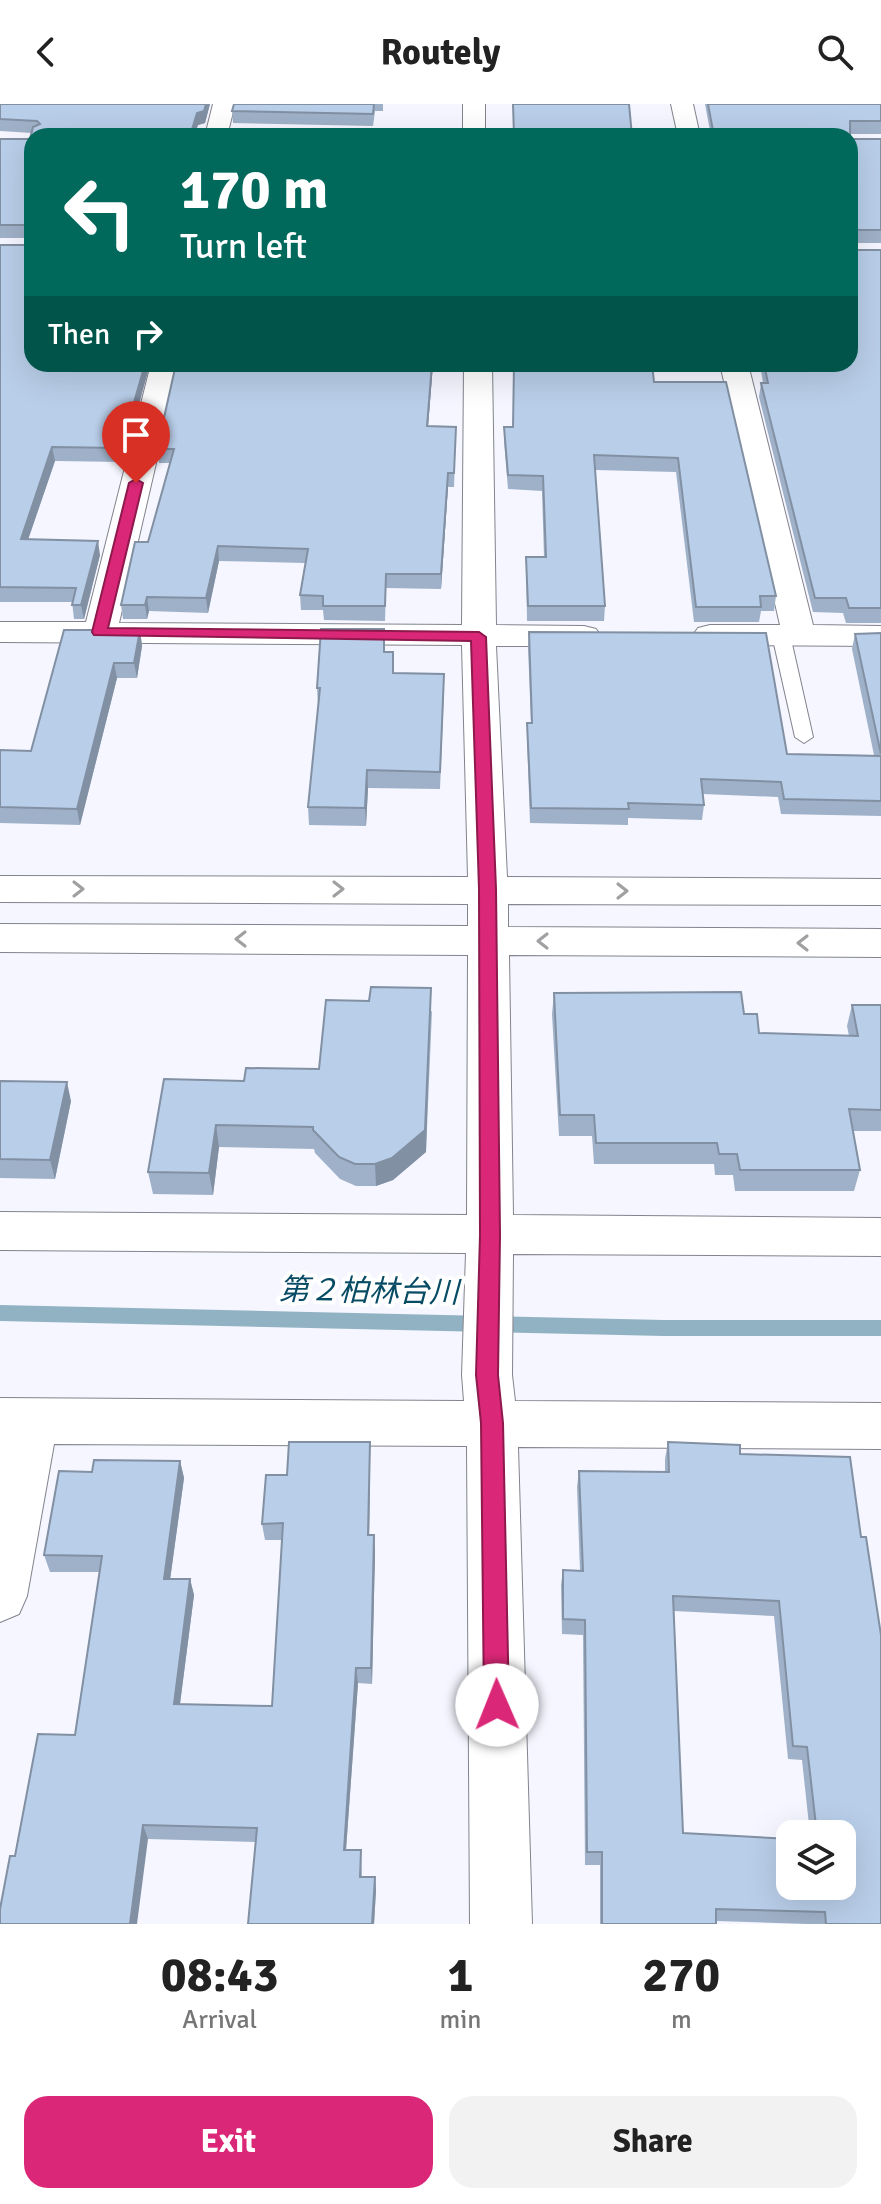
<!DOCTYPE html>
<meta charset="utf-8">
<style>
body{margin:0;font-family:Signika,"Noto Sans JP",sans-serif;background:#f2f2f2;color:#222;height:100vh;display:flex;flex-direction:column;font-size:30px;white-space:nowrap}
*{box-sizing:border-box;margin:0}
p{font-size:26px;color:#767676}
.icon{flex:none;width:44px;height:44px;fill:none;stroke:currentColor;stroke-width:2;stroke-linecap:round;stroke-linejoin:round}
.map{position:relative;height:1820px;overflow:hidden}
.details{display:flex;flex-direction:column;background:#fff;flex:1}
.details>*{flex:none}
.top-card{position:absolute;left:24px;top:24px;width:834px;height:244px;border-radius:24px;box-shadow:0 8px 32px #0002;background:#00695c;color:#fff;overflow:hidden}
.buttons{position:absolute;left:776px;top:1716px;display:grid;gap:16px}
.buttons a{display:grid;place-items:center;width:80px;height:80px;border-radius:16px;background:#fff;box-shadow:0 8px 32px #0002;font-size:40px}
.pin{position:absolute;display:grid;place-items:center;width:68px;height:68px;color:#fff;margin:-82px -34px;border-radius:50% 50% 50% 0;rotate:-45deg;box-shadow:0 0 8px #0007}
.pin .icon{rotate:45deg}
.me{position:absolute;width:88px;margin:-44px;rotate:359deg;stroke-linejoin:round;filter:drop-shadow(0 0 6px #0008)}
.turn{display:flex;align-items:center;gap:28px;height:168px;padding:0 24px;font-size:36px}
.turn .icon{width:104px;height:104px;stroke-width:2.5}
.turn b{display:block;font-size:56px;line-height:68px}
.then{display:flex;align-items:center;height:76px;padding:0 24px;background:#0003;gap:16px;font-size:30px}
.eta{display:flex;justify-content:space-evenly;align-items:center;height:136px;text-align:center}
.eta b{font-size:48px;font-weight:700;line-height:56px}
.action{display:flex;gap:16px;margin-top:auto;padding:16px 24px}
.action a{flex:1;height:92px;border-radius:24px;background:#db2777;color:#fff;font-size:32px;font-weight:700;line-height:92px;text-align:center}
.action a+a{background:#f2f2f2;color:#222}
header{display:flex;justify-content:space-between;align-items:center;height:104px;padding:0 24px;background:#fff;font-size:36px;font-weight:700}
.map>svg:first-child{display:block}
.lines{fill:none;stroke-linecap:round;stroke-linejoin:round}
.stream{fill:#91b2c3;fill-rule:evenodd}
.service-casing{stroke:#82838c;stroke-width:2}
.minor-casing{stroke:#82838c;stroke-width:2}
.service{fill:#fff;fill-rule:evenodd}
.minor{fill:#fff;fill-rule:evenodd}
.wall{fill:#9fb1c8;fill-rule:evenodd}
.shaded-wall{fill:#8290a3}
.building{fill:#b9cee9;stroke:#8290a3;stroke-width:2;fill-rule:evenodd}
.oneway{stroke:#a0a0a2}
.route{fill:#db2777;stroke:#8e194d;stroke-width:2}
.labels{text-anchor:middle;stroke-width:8;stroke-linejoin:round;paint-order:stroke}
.water-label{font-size:30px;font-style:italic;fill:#084b64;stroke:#fff}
</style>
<header><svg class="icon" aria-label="back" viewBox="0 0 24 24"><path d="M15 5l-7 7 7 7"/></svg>Routely<svg class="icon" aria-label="search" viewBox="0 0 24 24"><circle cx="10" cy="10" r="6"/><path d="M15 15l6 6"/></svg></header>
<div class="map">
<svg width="881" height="1820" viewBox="0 0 881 1820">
<rect width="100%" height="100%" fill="#f5f6ff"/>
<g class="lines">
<path class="stream" d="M 0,1201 L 664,1216 L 881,1216 L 881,1232 L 664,1232 L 0,1217 Z"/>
<g class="service-casing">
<path id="service" d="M 781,526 L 790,531 L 813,633 L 804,639 L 795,633 L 772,531 Z"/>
</g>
<g class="minor-casing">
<path id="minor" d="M 213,0 L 235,0 L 227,32 L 205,32 Z
M 463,0 L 485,0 L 485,32 L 463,32 Z
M 671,0 L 693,0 L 700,32 L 678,32 Z
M 151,260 L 179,260 L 119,519 L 462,521 L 464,260 L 492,260 L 496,521 L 584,522 L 596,525 L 601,532 L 596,539 L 584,542 L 496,542 L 507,773 L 881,775 L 881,801 L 508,800 L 508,823 L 881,825 L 881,853 L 509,851 L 513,1111 L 881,1114 L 881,1152 L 513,1150 L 512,1271 L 515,1297 L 881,1299 L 881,1345 L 518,1343 L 532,1820 L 470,1820 L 467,1342 L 54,1340 L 27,1492 L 19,1510 L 0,1518 L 0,1294 L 464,1297 L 462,1271 L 466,1149 L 0,1146 L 0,1108 L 467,1111 L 468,851 L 0,848 L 0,820 L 468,822 L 468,800 L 0,798 L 0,772 L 468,773 L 462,541 L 0,538 L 0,518 L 86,518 Z
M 720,260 L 748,260 L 813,521 L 881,522 L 881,542 L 710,541 L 698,538 L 693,531 L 698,524 L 710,521 L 780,521 Z"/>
</g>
<use href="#service" class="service"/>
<use href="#minor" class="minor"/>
</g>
<path class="wall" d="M 0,0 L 210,0 L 205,19 L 198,21 L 194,32 L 32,32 L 32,260 L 150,260 L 123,358 L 55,357 L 28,436 L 100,451 L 84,515 L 74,515 L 72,498 L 0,498 L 0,141 L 32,141 L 32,134 L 0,134 L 0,35 L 30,35 L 32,29 L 0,27 Z
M 234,0 L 383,0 L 383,7 L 375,7 L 373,22 L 233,19 L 232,7 Z
M 705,0 L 881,0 L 881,30 L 850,30 L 850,32 L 711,32 Z
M 850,35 L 881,35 L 881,139 L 850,139 L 850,146 L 881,146 L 881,519 L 846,519 L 843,509 L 813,508 L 759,293 L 761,279 L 763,279 L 760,260 L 850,260 Z
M 176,260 L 433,260 L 428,322 L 456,323 L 454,383 L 448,383 L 441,485 L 386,484 L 385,517 L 324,516 L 323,506 L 301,506 L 300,491 L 305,459 L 219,457 L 208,509 L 149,507 L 147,515 L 123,515 L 121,501 L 148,438 L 170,359 L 159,359 L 157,345 Z
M 654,278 L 776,492 L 774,507 L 761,507 L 759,518 L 694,518 L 676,368 L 595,366 L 605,502 L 604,517 L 527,517 L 526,453 L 544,453 L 542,387 L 508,385 L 504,337 L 504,323 L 513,323 Z
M 140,526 L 142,542 L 137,574 L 117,574 L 80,721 L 0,719 L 0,646 L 31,647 Z
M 529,528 L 787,650 L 874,651 L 852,545 L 855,530 L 881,529 L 881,712 L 781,710 L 778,693 L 703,690 L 704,701 L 702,716 L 628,714 L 628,721 L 530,719 L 527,634 L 527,619 L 531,619 L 528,543 Z
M 394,569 L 444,587 L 440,685 L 368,684 L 366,722 L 309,721 L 308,703 L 318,601 L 317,584 Z
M 554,889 L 744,910 L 759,929 L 849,932 L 847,922 L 852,901 L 881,901 L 881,1027 L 853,1027 L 860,1066 L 854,1087 L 735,1087 L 733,1071 L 715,1071 L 714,1060 L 594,1060 L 592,1032 L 559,1032 L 552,910 Z
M 432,907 L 426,1048 L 393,1076 L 376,1082 L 356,1082 L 340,1075 L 315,1049 L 314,1045 L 219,1043 L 213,1091 L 153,1090 L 148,1068 L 244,977 L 319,965 Z
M 0,977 L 71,997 L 55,1075 L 0,1074 Z
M 668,1338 L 740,1350 L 881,1820 L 808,1820 L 716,1817 L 716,1820 L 600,1820 L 600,1761 L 585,1761 L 583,1531 L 562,1530 L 561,1481 L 563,1466 L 580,1467 L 577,1383 L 579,1367 L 665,1368 L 665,1355 ZM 674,1507 L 774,1512 L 788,1655 L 802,1656 L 810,1730 L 842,1730 L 790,1782 L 683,1729 Z
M 370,1355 L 369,1431 L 374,1431 L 375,1448 L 372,1580 L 358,1579 L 346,1746 L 361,1746 L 362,1773 L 375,1773 L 376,1786 L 374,1820 L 248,1820 L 256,1738 L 148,1735 L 15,1752 L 75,1631 L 100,1468 L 50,1468 L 44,1451 L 92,1368 L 180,1357 L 184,1374 L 170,1475 L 190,1475 L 194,1491 L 180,1600 L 272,1602 L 282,1436 L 265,1436 L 262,1420 L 287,1371 Z"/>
<path class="shaded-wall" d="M 206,0 L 210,0 L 205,19 L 198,21 L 194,32 L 190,32 L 197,9 Z
M 145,260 L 150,260 L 123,358 L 121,344 Z
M 432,260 L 433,260 L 427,336 L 427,322 Z
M 52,343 L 55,357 L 23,450 L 21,435 Z
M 448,369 L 448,383 L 441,485 L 441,470 Z
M 98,437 L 100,451 L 84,515 L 81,501 Z
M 218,442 L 219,457 L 208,509 L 206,494 Z
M 147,493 L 149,507 L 147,515 L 145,501 Z
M 140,526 L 142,542 L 137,574 L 134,559 Z
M 114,559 L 117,574 L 80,721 L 77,705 Z
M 367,666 L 368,684 L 366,722 L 365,704 Z
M 431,884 L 426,1048 L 393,1076 L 376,1082 L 375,1060 Z
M 67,978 L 71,997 L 55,1075 L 50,1056 Z
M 216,1021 L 219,1043 L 213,1091 L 209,1069 Z
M 370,1338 L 370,1355 L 369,1448 L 368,1431 Z
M 180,1357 L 184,1374 L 168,1491 L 164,1475 Z
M 374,1431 L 375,1448 L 372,1580 L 371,1564 Z
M 190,1475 L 194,1491 L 178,1615 L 174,1600 Z
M 356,1564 L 358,1579 L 345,1759 L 344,1746 Z
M 143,1721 L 148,1735 L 137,1820 L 130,1820 Z
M 375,1773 L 376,1786 L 374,1820 L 372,1820 Z"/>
<path class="building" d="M 0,0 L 206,0 L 204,7 L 197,9 L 190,32 L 32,32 L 32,121 L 0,121 L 0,35 L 30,35 L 33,23 L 40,20 L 37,17 L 0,15 Z
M 234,0 L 374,0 L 373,10 L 232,7 Z
M 513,0 L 629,0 L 632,32 L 514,32 Z
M 708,0 L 881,0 L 881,17 L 850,17 L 850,32 L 714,32 Z
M 850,35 L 881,35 L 881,126 L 850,126 L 850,146 L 881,146 L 881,504 L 849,504 L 846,494 L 815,494 L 761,279 L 768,279 L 764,260 L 850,260 Z
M 32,121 L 32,260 L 145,260 L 121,344 L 52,343 L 21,435 L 98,437 L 81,501 L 72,501 L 76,484 L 0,483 L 0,141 L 32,141 Z
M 176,260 L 432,260 L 427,322 L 456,323 L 454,369 L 448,369 L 441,470 L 386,470 L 385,502 L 323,502 L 323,492 L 300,491 L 308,445 L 218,442 L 206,494 L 147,493 L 145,501 L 121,501 L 135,438 L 148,438 L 174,345 L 157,345 Z
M 514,260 L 652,260 L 654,278 L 726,278 L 776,492 L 760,492 L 761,503 L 696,503 L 678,354 L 594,351 L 605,502 L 528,502 L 526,453 L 546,453 L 543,372 L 508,371 L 504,323 L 513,323 Z
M 321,525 L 384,525 L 384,548 L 393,548 L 393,569 L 444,570 L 440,668 L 367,666 L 365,704 L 308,703 L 320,584 L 317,584 Z
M 64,526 L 140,526 L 134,559 L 114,559 L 77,705 L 0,703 L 0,646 L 31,647 Z
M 529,528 L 766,529 L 787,650 L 881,652 L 881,697 L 784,695 L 781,678 L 701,675 L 704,701 L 628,699 L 629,705 L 531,704 L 527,619 L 532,619 Z
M 881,529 L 881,650 L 855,530 Z
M 371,883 L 431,884 L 425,1026 L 392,1054 L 375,1060 L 355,1060 L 339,1053 L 313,1026 L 313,1023 L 216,1021 L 209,1069 L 148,1068 L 164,975 L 244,977 L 246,964 L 319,965 L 326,896 L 369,897 Z
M 741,888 L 744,910 L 757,910 L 759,929 L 858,932 L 852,901 L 881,901 L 881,1006 L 849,1005 L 860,1066 L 740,1066 L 737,1050 L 719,1050 L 717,1039 L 596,1039 L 594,1011 L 560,1011 L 554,889 Z
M 0,977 L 67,978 L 50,1056 L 0,1055 Z
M 289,1338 L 370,1338 L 368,1431 L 374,1431 L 371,1564 L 356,1564 L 344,1746 L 361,1746 L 360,1773 L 375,1773 L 372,1820 L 248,1820 L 257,1724 L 143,1721 L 130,1820 L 0,1820 L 0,1805 L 10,1752 L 15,1752 L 38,1630 L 75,1631 L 102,1452 L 44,1451 L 59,1367 L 92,1368 L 94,1356 L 180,1357 L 164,1475 L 190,1475 L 174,1600 L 272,1602 L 283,1419 L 262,1420 L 266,1371 L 287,1371 Z
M 668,1338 L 740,1341 L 740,1350 L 850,1353 L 861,1433 L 866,1433 L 881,1531 L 881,1820 L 826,1820 L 825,1808 L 716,1805 L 716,1820 L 602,1820 L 602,1748 L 587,1748 L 585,1516 L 563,1515 L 563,1466 L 583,1467 L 579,1367 L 669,1368 ZM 673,1492 L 779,1497 L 793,1642 L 807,1643 L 817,1730 L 842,1730 L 842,1782 L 790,1782 L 790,1735 L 683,1729 Z"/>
<defs><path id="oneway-chevron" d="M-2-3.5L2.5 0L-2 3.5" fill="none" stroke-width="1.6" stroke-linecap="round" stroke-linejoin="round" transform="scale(2)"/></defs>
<g class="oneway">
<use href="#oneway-chevron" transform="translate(78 785)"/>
<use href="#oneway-chevron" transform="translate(338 785)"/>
<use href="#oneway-chevron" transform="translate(622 787)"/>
<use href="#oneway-chevron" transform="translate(241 835) rotate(-180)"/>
<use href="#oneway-chevron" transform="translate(543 837) rotate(-180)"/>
<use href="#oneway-chevron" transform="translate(803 839) rotate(-180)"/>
</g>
<path class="route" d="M 136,375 L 143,379 L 108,524 L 479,528 L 486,533 L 496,785 L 500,1131 L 498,1271 L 503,1319 L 509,1601 L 506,1610 L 497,1613 L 488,1610 L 484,1601 L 481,1319 L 476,1271 L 480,1131 L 479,785 L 471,537 L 94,531 L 92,528 L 129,379 Z"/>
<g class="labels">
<g class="water-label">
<text transform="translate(369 1187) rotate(1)" y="10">第２柏林台川</text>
</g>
</g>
</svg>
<div class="buttons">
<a><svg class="icon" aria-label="layers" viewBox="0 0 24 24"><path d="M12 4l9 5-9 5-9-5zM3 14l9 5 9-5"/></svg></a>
</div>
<div class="pin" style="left:136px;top:379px;background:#d93025"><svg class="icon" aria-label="arrive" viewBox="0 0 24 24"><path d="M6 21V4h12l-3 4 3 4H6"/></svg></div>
<svg class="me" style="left:497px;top:1601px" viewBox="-20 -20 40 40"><circle r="19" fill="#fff"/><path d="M0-13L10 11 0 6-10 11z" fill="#db2777"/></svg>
<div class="top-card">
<div class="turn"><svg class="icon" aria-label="left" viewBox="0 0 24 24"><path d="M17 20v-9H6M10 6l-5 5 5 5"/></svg><div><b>170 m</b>Turn left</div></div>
<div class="then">Then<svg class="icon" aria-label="right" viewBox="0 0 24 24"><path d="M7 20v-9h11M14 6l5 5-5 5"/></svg></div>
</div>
</div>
<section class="details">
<div class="eta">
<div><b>08:43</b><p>Arrival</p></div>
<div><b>1</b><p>min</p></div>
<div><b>270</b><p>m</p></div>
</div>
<div class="action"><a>Exit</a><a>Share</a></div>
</section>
